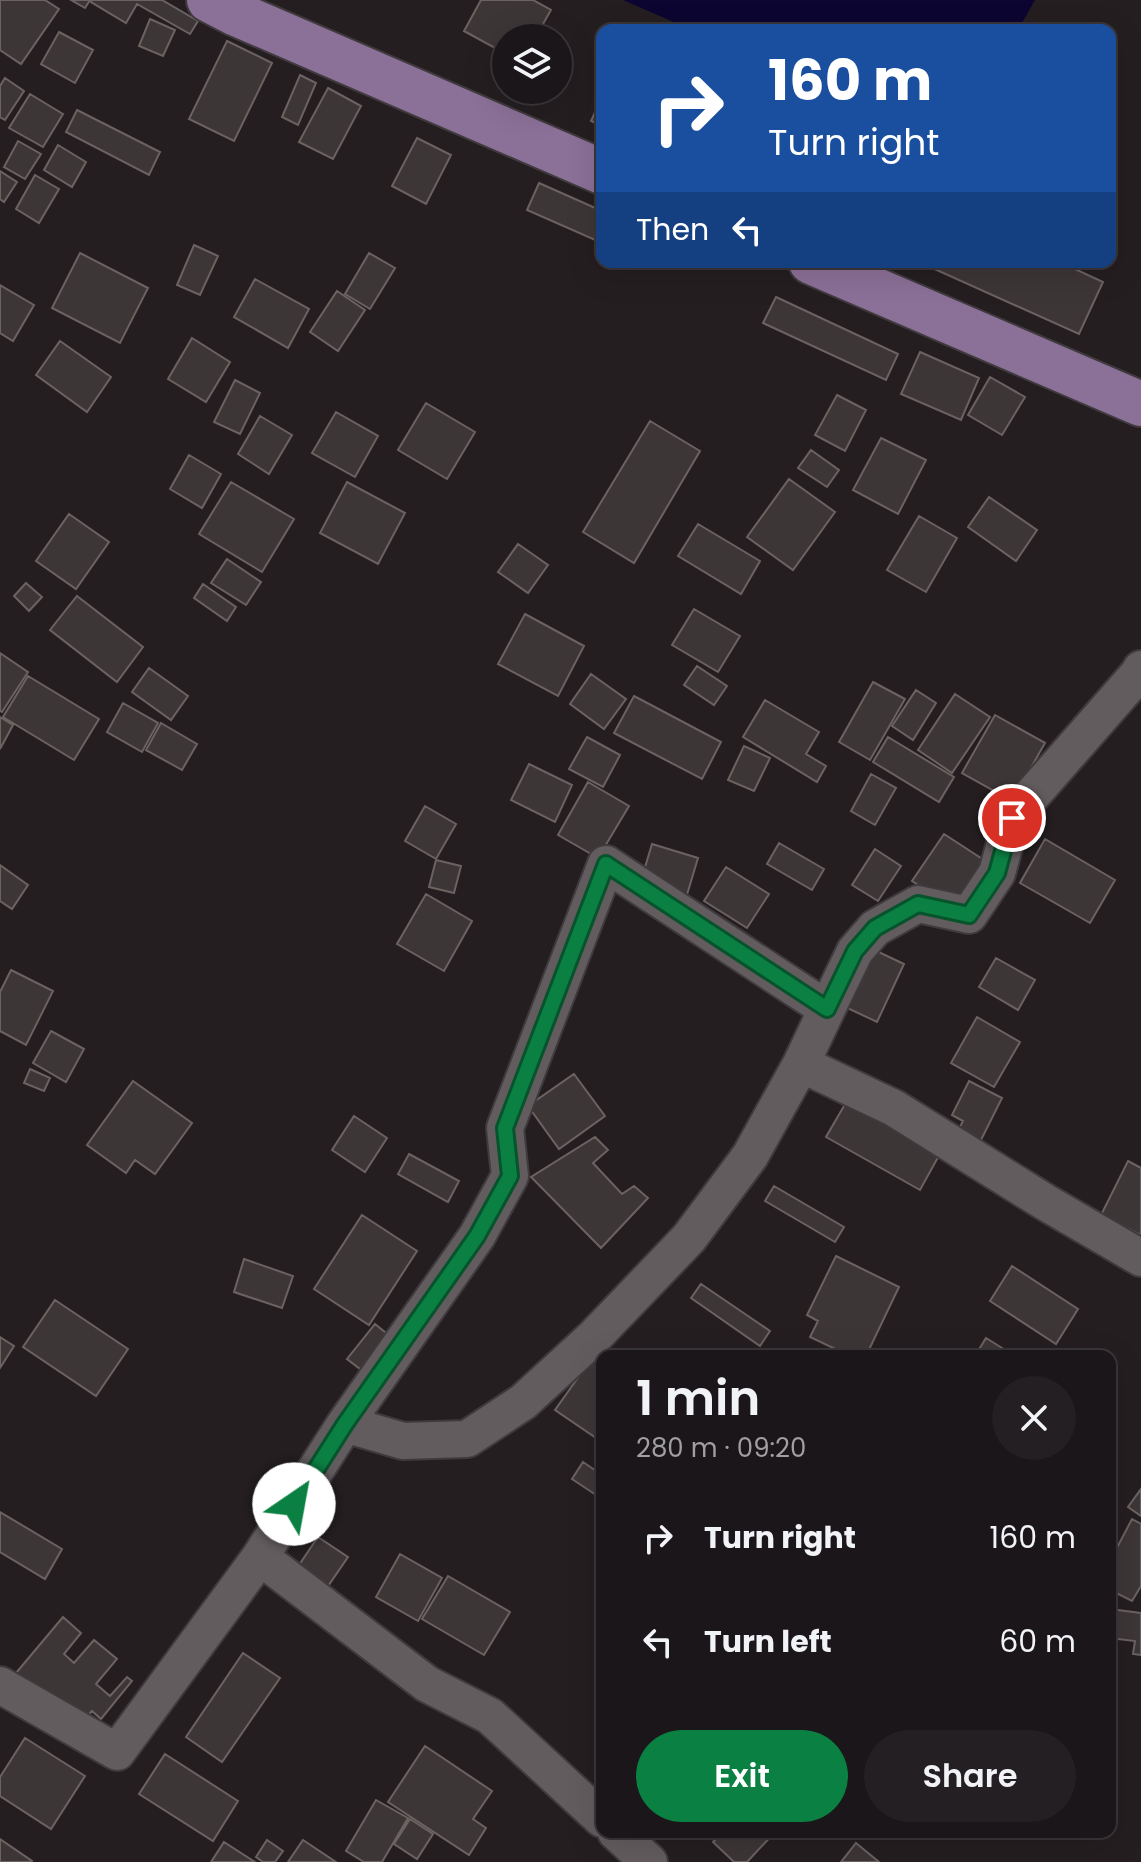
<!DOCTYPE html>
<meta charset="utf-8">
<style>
body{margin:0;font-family:Poppins,sans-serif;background:#241f22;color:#f1f3f6;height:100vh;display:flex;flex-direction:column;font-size:30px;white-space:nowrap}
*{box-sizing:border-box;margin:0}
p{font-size:26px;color:#a09fa2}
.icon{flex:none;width:44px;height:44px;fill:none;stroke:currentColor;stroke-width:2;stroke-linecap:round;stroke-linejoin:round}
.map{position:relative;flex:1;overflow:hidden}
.panel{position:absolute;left:596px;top:1350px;width:520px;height:488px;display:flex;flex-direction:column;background:#1b1619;border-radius:16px;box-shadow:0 8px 32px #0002,0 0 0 2px #393538}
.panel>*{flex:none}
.hud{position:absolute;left:596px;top:24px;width:520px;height:244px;border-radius:16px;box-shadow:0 8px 32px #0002,0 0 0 2px #393538;background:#1a4fa0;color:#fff;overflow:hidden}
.tools{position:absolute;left:492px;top:24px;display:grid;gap:16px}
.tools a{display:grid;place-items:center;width:80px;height:80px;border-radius:50%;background:#1b1619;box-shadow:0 8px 32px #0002,0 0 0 2px #393538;font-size:40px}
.pin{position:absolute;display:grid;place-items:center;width:68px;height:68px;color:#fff;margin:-34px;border:4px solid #fff;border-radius:50%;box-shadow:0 2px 8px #0007}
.me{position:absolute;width:88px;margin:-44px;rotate:33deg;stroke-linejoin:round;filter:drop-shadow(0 0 6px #0008)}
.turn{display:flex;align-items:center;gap:28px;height:168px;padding:0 40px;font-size:36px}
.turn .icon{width:104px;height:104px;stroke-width:2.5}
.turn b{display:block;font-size:56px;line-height:68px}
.then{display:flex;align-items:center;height:76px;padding:0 40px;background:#0003;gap:16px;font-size:30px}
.round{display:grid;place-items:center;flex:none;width:84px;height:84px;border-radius:42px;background:#241f22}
.head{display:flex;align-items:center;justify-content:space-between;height:136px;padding:0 40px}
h1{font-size:48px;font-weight:600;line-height:60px}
.action{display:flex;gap:16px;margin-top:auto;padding:16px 40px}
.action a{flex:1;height:92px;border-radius:48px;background:#0b8043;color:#fff;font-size:32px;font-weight:600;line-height:92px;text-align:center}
.action a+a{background:#241f22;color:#f1f3f6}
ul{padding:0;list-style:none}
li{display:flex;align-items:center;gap:24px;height:104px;padding:0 40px}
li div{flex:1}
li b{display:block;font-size:30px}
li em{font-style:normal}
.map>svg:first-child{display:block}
.water{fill:#0c0531}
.building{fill:#3d3636;stroke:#6b6262;stroke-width:2}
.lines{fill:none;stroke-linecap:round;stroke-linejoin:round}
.minor-casing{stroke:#3f3a3d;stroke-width:40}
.major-casing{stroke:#3f3a3d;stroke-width:48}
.minor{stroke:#635c5f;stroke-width:36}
.major{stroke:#8b7097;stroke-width:44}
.route-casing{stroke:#07532c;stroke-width:20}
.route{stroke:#0b8043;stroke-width:14}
</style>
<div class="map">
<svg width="1141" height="1862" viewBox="0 0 1141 1862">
<rect width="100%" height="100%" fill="#241e21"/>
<path class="water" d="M 623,0 L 1035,0 L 1018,30 L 692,30 Z"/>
<path class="building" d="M 0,0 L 45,0 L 59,9 L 21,64 L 0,50 Z
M 71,0 L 90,0 L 85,8 Z
M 92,0 L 162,0 L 198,21 L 190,34 L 137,4 L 126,23 L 91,2 Z
M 481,0 L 533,0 L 551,10 L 535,38 L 506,38 L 504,53 L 464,31 Z
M 150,19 L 175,30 L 163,56 L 139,46 Z
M 59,32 L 93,50 L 75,83 L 41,64 Z
M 227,41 L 272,63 L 234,141 L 189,119 Z
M 300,75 L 316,83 L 298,125 L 282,117 Z
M 5,78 L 24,91 L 5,120 L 0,117 L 0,86 Z
M 328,88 L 361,106 L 333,159 L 299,142 Z
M 30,94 L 63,114 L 43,147 L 9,128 Z
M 602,97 L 602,126 L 591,121 Z
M 77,110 L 160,152 L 149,175 L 66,132 Z
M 417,138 L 451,155 L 426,204 L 392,186 Z
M 18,141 L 41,154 L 25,179 L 4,167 Z
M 58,145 L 86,162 L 72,187 L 44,170 Z
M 0,171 L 17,182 L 4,202 L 0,199 Z
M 35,175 L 59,189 L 39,223 L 16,209 Z
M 539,183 L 602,211 L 602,243 L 527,210 Z
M 194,245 L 218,256 L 200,295 L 177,285 Z
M 80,253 L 148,288 L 120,343 L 52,308 Z
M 369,253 L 395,268 L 370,309 L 345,294 Z
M 919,262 L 1060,262 L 1103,282 L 1079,334 Z
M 255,279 L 309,309 L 288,348 L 234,317 Z
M 0,285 L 34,305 L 13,341 L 0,333 Z
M 337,291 L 365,310 L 338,351 L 310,332 Z
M 776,297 L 898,354 L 886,380 L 763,323 Z
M 192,338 L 230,362 L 206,402 L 168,379 Z
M 60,341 L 111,377 L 87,412 L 36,375 Z
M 920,352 L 979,378 L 961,420 L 901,394 Z
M 990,377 L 1025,397 L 1002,435 L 968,415 Z
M 235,380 L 260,393 L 240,434 L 214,422 Z
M 837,395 L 866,410 L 845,451 L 815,435 Z
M 426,403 L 475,432 L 447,479 L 398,450 Z
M 336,412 L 378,436 L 355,477 L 312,453 Z
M 260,416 L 292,435 L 269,474 L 238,454 Z
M 650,421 L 700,451 L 634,563 L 583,532 Z
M 881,438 L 926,460 L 898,514 L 853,490 Z
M 811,450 L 839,470 L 827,487 L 798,468 Z
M 189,455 L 221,474 L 202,508 L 170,489 Z
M 789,479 L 835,512 L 793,570 L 747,537 Z
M 231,482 L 294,519 L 262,572 L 199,534 Z
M 347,482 L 405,513 L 378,564 L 320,533 Z
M 989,497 L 1037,530 L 1016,561 L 968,527 Z
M 69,514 L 109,542 L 76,589 L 36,561 Z
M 919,516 L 957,538 L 926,592 L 887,570 Z
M 698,524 L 760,561 L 741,594 L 678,556 Z
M 518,544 L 548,565 L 528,593 L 498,572 Z
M 227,559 L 261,582 L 246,605 L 211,583 Z
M 26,583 L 42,597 L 29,611 L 14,596 Z
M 203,584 L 236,607 L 227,621 L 194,598 Z
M 77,596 L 143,647 L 117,682 L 50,630 Z
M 694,609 L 740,636 L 718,672 L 672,645 Z
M 525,614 L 584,646 L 558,696 L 498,664 Z
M 0,653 L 28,672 L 2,712 L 0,711 Z
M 697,666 L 727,686 L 714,705 L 684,685 Z
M 149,668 L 188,696 L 171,720 L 132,692 Z
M 591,674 L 626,699 L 604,729 L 570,704 Z
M 28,676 L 99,719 L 74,760 L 3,717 Z
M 873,682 L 905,699 L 870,760 L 839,742 Z
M 916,690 L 936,703 L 913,740 L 892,726 Z
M 955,694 L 990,717 L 952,773 L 918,750 Z
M 634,696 L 721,742 L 702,779 L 614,733 Z
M 765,700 L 819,732 L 806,754 L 826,766 L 817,782 L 743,737 Z
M 123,703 L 158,723 L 142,752 L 107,732 Z
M 995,715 L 1045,743 L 1012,801 L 962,773 Z
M 0,717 L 13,725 L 0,749 Z
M 161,723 L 197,744 L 182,770 L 146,750 Z
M 587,737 L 620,755 L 603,787 L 569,769 Z
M 888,737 L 954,777 L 939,802 L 873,762 Z
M 744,746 L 770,758 L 754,791 L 728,780 Z
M 529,764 L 572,785 L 555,822 L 511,800 Z
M 871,774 L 896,788 L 875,825 L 851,811 Z
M 588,782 L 629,806 L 598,858 L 558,835 Z
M 425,806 L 456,824 L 436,859 L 405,841 Z
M 944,834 L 987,862 L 955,910 L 912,881 Z
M 1045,839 L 1115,880 L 1090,923 L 1020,883 Z
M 779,843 L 824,869 L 812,890 L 767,864 Z
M 652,844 L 698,858 L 686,898 L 640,884 Z
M 875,849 L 901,866 L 878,901 L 852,885 Z
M 436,860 L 461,866 L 454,893 L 429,887 Z
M 0,865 L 28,885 L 12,909 L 0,901 Z
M 726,867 L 769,894 L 747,928 L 704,901 Z
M 426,894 L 472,921 L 444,971 L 397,944 Z
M 866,946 L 904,964 L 877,1022 L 839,1004 Z
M 996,958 L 1035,980 L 1018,1010 L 979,987 Z
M 11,970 L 53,991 L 26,1045 L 0,1031 L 0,992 Z
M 977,1017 L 1020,1042 L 994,1087 L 951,1063 Z
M 51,1031 L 84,1049 L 66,1082 L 33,1063 Z
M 30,1069 L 50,1078 L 44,1091 L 24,1083 Z
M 574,1074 L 605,1116 L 559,1149 L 528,1106 Z
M 133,1081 L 192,1123 L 155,1174 L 135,1160 L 126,1173 L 87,1145 Z
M 969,1081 L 1002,1098 L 976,1150 L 954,1139 L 963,1121 L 952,1115 Z
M 848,1099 L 941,1152 L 920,1190 L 826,1137 Z
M 354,1116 L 387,1138 L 365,1172 L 332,1150 Z
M 595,1137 L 608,1150 L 593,1163 L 622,1194 L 634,1186 L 648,1198 L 601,1248 L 531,1177 Z
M 409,1154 L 459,1181 L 448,1202 L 398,1174 Z
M 1128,1161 L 1141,1168 L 1141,1235 L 1101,1215 Z
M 774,1186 L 844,1227 L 835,1242 L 765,1201 Z
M 362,1215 L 417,1251 L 369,1325 L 314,1289 Z
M 836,1256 L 899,1287 L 866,1356 L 850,1356 L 810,1337 L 818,1321 L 807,1315 Z
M 244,1259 L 293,1276 L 282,1308 L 234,1292 Z
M 1012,1266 L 1078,1309 L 1056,1344 L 990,1301 Z
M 701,1284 L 770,1331 L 760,1346 L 691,1298 Z
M 55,1300 L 128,1349 L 96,1396 L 23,1347 Z
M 375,1324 L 391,1337 L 364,1372 L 347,1359 Z
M 0,1337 L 14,1346 L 0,1368 Z
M 986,1338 L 1015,1356 L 975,1356 Z
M 592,1358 L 602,1365 L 602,1442 L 555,1410 Z
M 583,1462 L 602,1475 L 602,1499 L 572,1479 Z
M 1141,1489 L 1141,1516 L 1128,1507 Z
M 0,1512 L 62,1549 L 45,1579 L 0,1552 Z
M 1132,1519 L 1141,1524 L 1141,1586 L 1132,1601 L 1110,1590 L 1110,1561 Z
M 318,1537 L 348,1557 L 326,1589 L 297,1568 Z
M 400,1554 L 442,1578 L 418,1621 L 376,1597 Z
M 448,1576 L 510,1612 L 484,1655 L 422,1619 Z
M 1110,1609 L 1141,1613 L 1141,1655 L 1133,1654 L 1135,1641 L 1110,1638 Z
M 63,1617 L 81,1633 L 64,1654 L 74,1663 L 94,1640 L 117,1659 L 96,1684 L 110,1696 L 127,1677 L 132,1681 L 101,1719 L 92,1711 L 82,1722 L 43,1696 L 16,1673 Z
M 243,1653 L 280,1678 L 222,1762 L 186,1737 Z
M 25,1738 L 85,1776 L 51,1829 L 0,1796 L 0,1777 Z
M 425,1746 L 492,1791 L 473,1819 L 486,1828 L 469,1855 L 388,1802 Z
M 165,1754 L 238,1801 L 213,1841 L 139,1794 Z
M 376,1800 L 408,1818 L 382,1862 L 364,1862 L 346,1851 Z
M 410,1819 L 433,1834 L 417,1859 L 394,1844 Z
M 723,1832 L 775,1832 L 747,1862 L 734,1862 L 713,1842 Z
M 0,1839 L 32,1861 L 31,1862 L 0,1862 Z
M 267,1840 L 283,1851 L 275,1862 L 263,1862 L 256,1857 Z
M 303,1840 L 336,1862 L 288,1862 Z
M 224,1842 L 255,1862 L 211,1862 Z
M 856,1843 L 879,1862 L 841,1862 Z"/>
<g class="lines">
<g class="minor-casing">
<path id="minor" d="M 827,1009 L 801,1064 L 894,1108 L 1045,1202 L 1141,1258
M 345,1424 L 403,1441 L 467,1439 L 523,1402 L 594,1337 L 689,1238 L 750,1156 L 801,1064
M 0,1685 L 117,1752 L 260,1557
M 602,1819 L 490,1716 L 427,1684 L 260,1557 L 345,1424 L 477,1236 L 510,1176 L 505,1128 L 606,864 L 827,1009 L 855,951 L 875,928 L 918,904 L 969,915 L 997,873 L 1012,818 L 1139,673 L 1141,669
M 616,1832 L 649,1862"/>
</g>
<g class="major-casing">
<path id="major" d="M 209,0 L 234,13 L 602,172
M 811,262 L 1141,404"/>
</g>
<use href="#minor" class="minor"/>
<use href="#major" class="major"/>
</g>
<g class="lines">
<g class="route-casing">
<path id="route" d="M 294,1504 L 345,1424 L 477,1236 L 510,1176 L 505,1128 L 606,864 L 827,1009 L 855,951 L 875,928 L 918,904 L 969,915 L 997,873 L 1012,818"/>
</g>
<use href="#route" class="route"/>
</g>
</svg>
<div class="tools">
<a><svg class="icon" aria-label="layers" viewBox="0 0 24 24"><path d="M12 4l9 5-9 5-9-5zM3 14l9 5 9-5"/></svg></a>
</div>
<div class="pin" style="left:1012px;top:818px;background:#d93025"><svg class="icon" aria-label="arrive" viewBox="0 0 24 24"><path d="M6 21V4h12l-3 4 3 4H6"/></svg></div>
<svg class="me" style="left:294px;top:1504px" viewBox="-20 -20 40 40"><circle r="19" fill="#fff"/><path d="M0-13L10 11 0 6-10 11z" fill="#0b8043"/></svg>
<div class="hud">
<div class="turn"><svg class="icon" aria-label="right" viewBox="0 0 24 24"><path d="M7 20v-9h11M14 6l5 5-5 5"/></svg><div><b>160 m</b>Turn right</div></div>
<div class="then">Then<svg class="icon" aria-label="left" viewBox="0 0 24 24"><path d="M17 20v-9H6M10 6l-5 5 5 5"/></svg></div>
</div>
<section class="panel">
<div class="head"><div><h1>1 min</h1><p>280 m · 09:20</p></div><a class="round"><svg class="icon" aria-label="close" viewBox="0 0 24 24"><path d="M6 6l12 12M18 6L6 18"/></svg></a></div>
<ul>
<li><svg class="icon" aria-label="right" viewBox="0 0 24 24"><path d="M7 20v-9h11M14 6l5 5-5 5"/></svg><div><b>Turn right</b></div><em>160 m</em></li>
<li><svg class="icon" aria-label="left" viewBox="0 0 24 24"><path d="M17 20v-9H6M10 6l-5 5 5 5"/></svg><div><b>Turn left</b></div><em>60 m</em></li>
</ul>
<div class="action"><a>Exit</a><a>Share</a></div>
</section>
</div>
